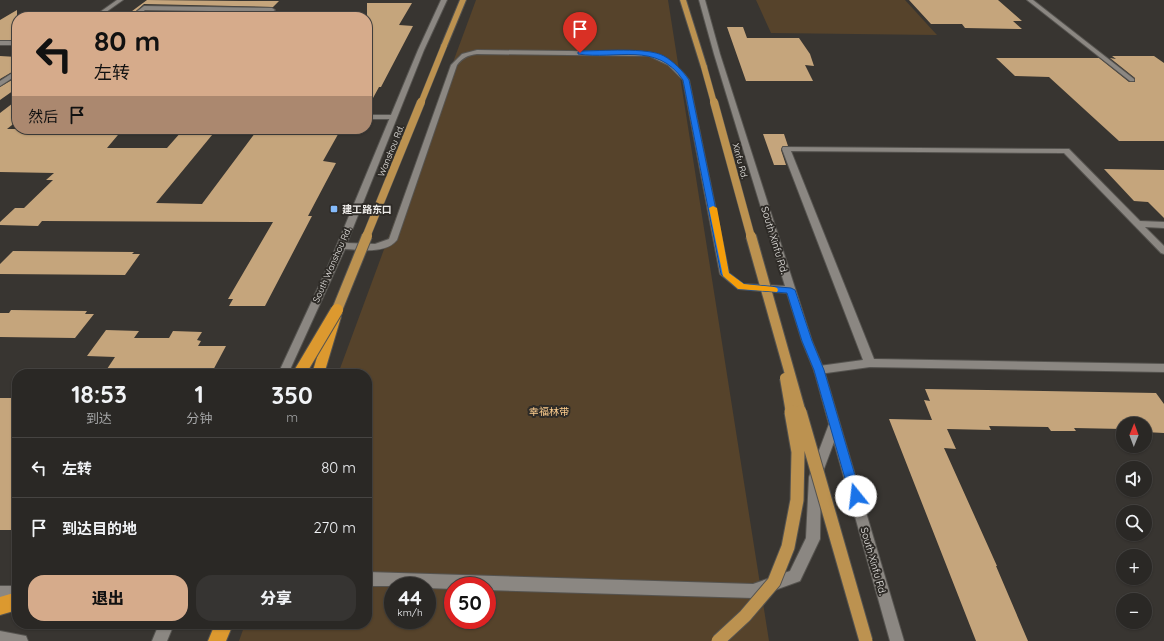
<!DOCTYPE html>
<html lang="zh">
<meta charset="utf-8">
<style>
body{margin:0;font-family:Quicksand,"Noto Sans SC",sans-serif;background:#363432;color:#f1f3f6;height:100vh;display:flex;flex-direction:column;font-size:15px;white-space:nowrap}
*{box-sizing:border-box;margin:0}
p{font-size:13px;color:#a5a6a7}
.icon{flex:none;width:22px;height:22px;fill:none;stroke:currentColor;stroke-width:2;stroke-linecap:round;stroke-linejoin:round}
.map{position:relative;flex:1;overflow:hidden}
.sheet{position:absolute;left:12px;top:369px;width:360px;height:260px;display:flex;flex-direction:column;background:#2a2825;border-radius:16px;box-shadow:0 1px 3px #0004,0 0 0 1px #464442}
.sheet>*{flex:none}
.guide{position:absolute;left:12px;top:12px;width:360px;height:122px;border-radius:16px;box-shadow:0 1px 3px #0004,0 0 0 1px #464442;background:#d6ab8b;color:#111;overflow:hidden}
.needle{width:26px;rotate:1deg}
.fabs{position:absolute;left:1116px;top:417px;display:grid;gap:8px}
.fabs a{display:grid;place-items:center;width:36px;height:36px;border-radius:50%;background:#2a2825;box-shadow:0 1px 3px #0004,0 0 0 1px #464442;font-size:20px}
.speed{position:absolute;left:384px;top:577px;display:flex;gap:8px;font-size:20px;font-weight:700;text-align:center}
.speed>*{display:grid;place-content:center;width:52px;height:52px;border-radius:50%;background:#2a2825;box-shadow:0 1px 3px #0004,0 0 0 1px #464442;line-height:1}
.speed small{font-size:10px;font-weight:400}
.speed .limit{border:6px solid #d22;background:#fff;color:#111}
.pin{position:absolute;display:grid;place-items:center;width:34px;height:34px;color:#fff;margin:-41px -17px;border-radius:50% 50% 50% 0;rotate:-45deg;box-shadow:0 0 4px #0007}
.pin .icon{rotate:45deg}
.me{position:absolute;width:44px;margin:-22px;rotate:344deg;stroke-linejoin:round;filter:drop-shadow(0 0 3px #0008)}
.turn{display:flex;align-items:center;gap:14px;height:84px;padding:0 16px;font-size:18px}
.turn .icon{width:52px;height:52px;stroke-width:2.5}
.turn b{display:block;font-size:28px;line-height:34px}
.then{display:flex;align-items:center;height:38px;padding:0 16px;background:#0003;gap:8px;font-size:15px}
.eta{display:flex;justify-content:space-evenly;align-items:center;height:68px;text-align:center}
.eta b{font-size:24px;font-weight:800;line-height:28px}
.primary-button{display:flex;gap:8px;margin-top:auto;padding:8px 16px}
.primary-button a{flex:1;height:46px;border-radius:16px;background:#d6ab8b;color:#111;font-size:16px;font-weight:800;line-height:46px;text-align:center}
.primary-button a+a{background:#363432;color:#f1f3f6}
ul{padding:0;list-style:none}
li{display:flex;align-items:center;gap:12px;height:60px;padding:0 16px;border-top:1px solid #464442}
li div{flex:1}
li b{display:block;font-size:15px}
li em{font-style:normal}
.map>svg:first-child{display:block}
.green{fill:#56432b;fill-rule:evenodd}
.building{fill:#c5a57c}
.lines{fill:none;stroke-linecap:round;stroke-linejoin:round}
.street-casing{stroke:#55534f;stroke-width:2}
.secondary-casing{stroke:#55534f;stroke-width:2}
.primary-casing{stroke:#55534f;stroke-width:2}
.highway-casing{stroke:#55534f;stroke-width:2}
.street{fill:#8b8782;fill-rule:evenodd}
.secondary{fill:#8b8782;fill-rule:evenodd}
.primary{fill:#bc9250;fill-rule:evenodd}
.highway{fill:#dc992f;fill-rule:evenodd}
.primary-bridge-far3-casing{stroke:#55534f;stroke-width:7;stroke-linecap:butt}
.primary-bridge-far2-casing{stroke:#55534f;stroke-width:9;stroke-linecap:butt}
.primary-bridge-far1-casing{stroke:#55534f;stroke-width:12;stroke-linecap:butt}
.primary-bridge-casing{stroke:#55534f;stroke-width:15;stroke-linecap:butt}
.highway-bridge-casing{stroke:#55534f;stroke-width:14;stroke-linecap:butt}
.primary-bridge-far3{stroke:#bc9250;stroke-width:6}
.primary-bridge-far2{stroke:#bc9250;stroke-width:8}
.primary-bridge-far1{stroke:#bc9250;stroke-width:10}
.primary-bridge{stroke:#bc9250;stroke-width:13}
.highway-bridge{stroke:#dc992f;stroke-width:12}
.route{fill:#1a73e8;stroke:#114b97}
.slow{fill:#f59e0b}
.poi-dot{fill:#85bbfb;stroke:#2e2b27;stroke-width:1.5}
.labels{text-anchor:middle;stroke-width:4;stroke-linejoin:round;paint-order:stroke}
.far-street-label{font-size:9px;fill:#edebe8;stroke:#2e2b27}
.poi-label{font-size:10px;font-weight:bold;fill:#edebe8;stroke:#2e2b27;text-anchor:start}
.street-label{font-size:10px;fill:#edebe8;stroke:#2e2b27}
.park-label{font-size:10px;fill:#fdcd8e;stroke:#2e2b27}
</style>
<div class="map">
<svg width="1164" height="641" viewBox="0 0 1164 641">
<rect width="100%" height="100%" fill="#383531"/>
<path class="green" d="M 476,0 L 668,0 L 769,641 L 239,641 L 245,624 L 367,624 L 367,374 L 338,374 ZM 393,586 L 427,586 L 427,620 L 393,620 ZM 453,586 L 487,586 L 487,620 L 453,620 Z
M 756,0 L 905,0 L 937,35 L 771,33 Z"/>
<path class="building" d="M 147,0 L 241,1 L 279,1 L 273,7 L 144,4 L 129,17 L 124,17 Z
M 909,0 L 998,0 L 1022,21 L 1013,21 L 1022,29 L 965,28 L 962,24 L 931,24 Z
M 367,3 L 412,3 L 399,25 L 413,26 L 381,87 L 379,87 L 367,109 Z
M 17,10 L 17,40 L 0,40 L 0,20 Z
M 146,12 L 267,13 L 264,17 L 138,17 Z
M 727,27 L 743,27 L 747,38 L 799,38 L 810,54 L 814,66 L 805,65 L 813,81 L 746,81 Z
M 0,56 L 17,57 L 17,69 L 0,79 Z
M 1112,56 L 1154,56 L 1164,63 L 1164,141 L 1119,141 L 1049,77 L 1015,76 L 996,58 L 1099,58 L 1129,82 L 1135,82 L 1135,78 L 1110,58 L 1116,59 Z
M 17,77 L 17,88 L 0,100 L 0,87 Z
M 17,100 L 17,121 L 7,129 L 123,129 L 107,148 L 167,148 L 182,131 L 186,131 L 188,129 L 217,129 L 156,203 L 202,204 L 258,129 L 341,129 L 323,161 L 336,163 L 308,216 L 312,216 L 265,306 L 229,306 L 233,299 L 228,299 L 273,222 L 42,221 L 38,226 L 0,225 L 0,222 L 15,208 L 24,208 L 53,180 L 46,180 L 54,173 L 0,172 L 0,113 Z
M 763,134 L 784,134 L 788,146 L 783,146 L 781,150 L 786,165 L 774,165 Z
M 1104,169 L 1164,170 L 1164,218 L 1148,202 L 1134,201 Z
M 13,251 L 134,252 L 132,254 L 140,254 L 125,275 L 0,274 L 0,264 Z
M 11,310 L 87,311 L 85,314 L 94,314 L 75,338 L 0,337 L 0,313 L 9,313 Z
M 106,330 L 139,331 L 134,338 L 169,338 L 173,331 L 202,332 L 197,340 L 201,341 L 198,346 L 226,346 L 211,374 L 112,374 L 113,372 L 105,372 L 115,357 L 87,356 Z
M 925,389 L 1156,393 L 1164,404 L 1164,433 L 1145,432 L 1145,424 L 1123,424 L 1123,429 L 1074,428 L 1076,431 L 1051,431 L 1048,427 L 989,426 L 991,430 L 947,429 L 956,449 L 944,448 L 997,566 L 996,566 L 1028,641 L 976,641 L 889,419 L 932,420 L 924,400 L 930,401 Z
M 0,398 L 17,398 L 17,530 L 0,530 Z"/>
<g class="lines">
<g class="street-casing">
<path id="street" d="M 1027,0 L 1033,0 L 1134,79 L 1134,81 L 1130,81 Z
M 144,6 L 272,8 L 275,10 L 272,12 L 145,10 L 136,17 L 130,17 Z
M 331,13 L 336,14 L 334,17 L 328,17 Z
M 367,115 L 394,115 L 397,117 L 394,119 L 367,119 Z
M 783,147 L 1069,149 L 1140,221 L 1164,222 L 1164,228 L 1145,227 L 1164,246 L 1164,254 L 1161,253 L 1064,153 L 791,151 L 874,359 L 1164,364 L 1164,372 L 870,367 L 819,374 L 815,373 L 814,370 L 815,367 L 819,366 L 863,360 L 782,149 Z"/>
</g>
<g class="secondary-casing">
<path id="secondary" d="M 117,0 L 123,0 L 99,17 L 93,17 Z
M 441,0 L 447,0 L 424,50 L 347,243 L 375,244 L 389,239 L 451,65 L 462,54 L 477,50 L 649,52 C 666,57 679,66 689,80 L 729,273 L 743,284 L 785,286 L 714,54 L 699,0 L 705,0 L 720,54 L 812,341 L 824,370 L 904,641 L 890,641 L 834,442 L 821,477 L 820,539 L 800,581 L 753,598 L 487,590 L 487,586 L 453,586 L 453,589 L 427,588 L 427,586 L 367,586 L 367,572 L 753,584 L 790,571 L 806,538 L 809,477 L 829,424 L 814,370 L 802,341 L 787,293 L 738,289 L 720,274 L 683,80 L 668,65 L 649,56 L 477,54 C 468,55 462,58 457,65 L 397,240 C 386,254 361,250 345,249 L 288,374 L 278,374 L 329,264 L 418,50 Z
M 0,41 L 17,41 L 17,45 L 0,45 Z
M 17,70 L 17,75 L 0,86 L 0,81 Z
M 0,586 L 17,586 L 17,600 L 0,600 Z
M 159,624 L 174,624 L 167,641 L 152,641 Z
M 0,631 L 26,636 L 28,641 L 0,641 Z"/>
</g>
<g class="primary-casing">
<path id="primary" d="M 460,0 L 466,0 L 447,46 L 442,47 L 441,46 Z
M 680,0 L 686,0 L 707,67 L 706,68 L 701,67 Z"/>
</g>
<g class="highway-casing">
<path id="highway" d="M 335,313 L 339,314 L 341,317 L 324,374 L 312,374 L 329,317 L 331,314 Z
M 17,592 L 17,610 L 0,615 L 0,597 Z
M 215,624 L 233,624 L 226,641 L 208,641 Z"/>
</g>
<use href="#street" class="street"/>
<use href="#secondary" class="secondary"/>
<use href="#primary" class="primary"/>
<use href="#highway" class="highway"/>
<g class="primary-bridge-far3-casing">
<path id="primary-bridge-far3" d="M 704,67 L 714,103
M 421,103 L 444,46"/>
</g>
<g class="primary-bridge-far2-casing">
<path id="primary-bridge-far2" d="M 714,102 L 751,237
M 366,237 L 421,102"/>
</g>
<g class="primary-bridge-far1-casing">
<path id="primary-bridge-far1" d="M 751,236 L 801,413
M 337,310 L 367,236
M 785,378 L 791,413"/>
</g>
<g class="primary-bridge-casing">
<path id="primary-bridge" d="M 800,412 L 866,641
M 718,641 L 745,616 L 774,582 L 788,547 L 797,500 L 798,452 L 791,412"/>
</g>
<g class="highway-bridge-casing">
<path id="highway-bridge" d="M 299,374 L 337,310"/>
</g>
<use href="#primary-bridge-far3" class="primary-bridge-far3"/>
<use href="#primary-bridge-far2" class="primary-bridge-far2"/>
<use href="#primary-bridge-far1" class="primary-bridge-far1"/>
<use href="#primary-bridge" class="primary-bridge"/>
<use href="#highway-bridge" class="highway-bridge"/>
</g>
<path class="route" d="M 580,51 C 600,51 648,47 664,56 C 673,61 683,71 689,80 L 729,273 L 744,284 L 791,288 L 795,290 L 812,341 L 824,370 L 861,496 L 860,500 L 856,501 L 851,500 L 850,496 L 814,370 L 802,341 L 787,293 L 738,289 L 721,274 L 683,80 C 657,41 616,60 578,54 L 578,52 Z"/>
<path class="slow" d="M 713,206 L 717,208 L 729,273 L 744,284 L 774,287 L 777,288 L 778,290 L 777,292 L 738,289 L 723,276 L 709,208 Z"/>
<rect class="poi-dot" x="330" y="205" width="8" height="8" rx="2"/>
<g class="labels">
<g class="far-street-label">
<text transform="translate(391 151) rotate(-68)" y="3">Wanshou Rd.</text>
<text transform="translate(740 161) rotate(75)" y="3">Xinfu Rd.</text>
<text transform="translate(332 265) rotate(-66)" y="3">South Wanshou Rd.</text>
</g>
<g class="poi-label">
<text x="342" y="213">建工路东口</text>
</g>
<g class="street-label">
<text transform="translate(775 240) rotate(73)" y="4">South Xinfu Rd.</text>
<text transform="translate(874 561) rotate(74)" y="4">South Xinfu Rd.</text>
</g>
<g class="park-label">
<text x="549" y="415">幸福林带</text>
</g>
</g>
</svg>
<div class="fabs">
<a><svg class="needle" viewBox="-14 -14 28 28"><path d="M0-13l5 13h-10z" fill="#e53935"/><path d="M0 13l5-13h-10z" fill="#a5a6a7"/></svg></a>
<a><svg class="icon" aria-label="sound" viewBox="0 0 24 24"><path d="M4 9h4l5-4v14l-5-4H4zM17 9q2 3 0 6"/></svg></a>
<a><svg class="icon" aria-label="search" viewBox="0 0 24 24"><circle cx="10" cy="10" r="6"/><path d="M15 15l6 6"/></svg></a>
<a>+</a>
<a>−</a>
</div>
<div class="speed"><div>44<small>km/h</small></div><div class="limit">50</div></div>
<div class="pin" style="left:580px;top:53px;background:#d93025"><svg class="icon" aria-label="arrive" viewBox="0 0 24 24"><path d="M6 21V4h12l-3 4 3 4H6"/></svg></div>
<svg class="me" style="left:856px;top:496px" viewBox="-20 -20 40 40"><circle r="19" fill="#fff"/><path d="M0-13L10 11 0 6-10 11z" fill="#1a73e8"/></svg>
<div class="guide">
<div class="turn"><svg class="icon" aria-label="left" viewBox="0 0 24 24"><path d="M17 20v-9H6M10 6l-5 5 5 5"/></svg><div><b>80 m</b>左转</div></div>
<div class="then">然后<svg class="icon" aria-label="arrive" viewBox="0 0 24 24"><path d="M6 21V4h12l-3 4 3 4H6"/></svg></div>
</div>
<section class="sheet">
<div class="eta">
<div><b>18:53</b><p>到达</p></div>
<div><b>1</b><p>分钟</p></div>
<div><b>350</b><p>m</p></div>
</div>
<ul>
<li><svg class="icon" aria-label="left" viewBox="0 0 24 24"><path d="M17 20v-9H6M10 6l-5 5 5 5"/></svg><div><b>左转</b></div><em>80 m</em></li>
<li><svg class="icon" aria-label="arrive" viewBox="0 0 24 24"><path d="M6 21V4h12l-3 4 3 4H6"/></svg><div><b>到达目的地</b></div><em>270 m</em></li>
</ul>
<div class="primary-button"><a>退出</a><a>分享</a></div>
</section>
</div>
